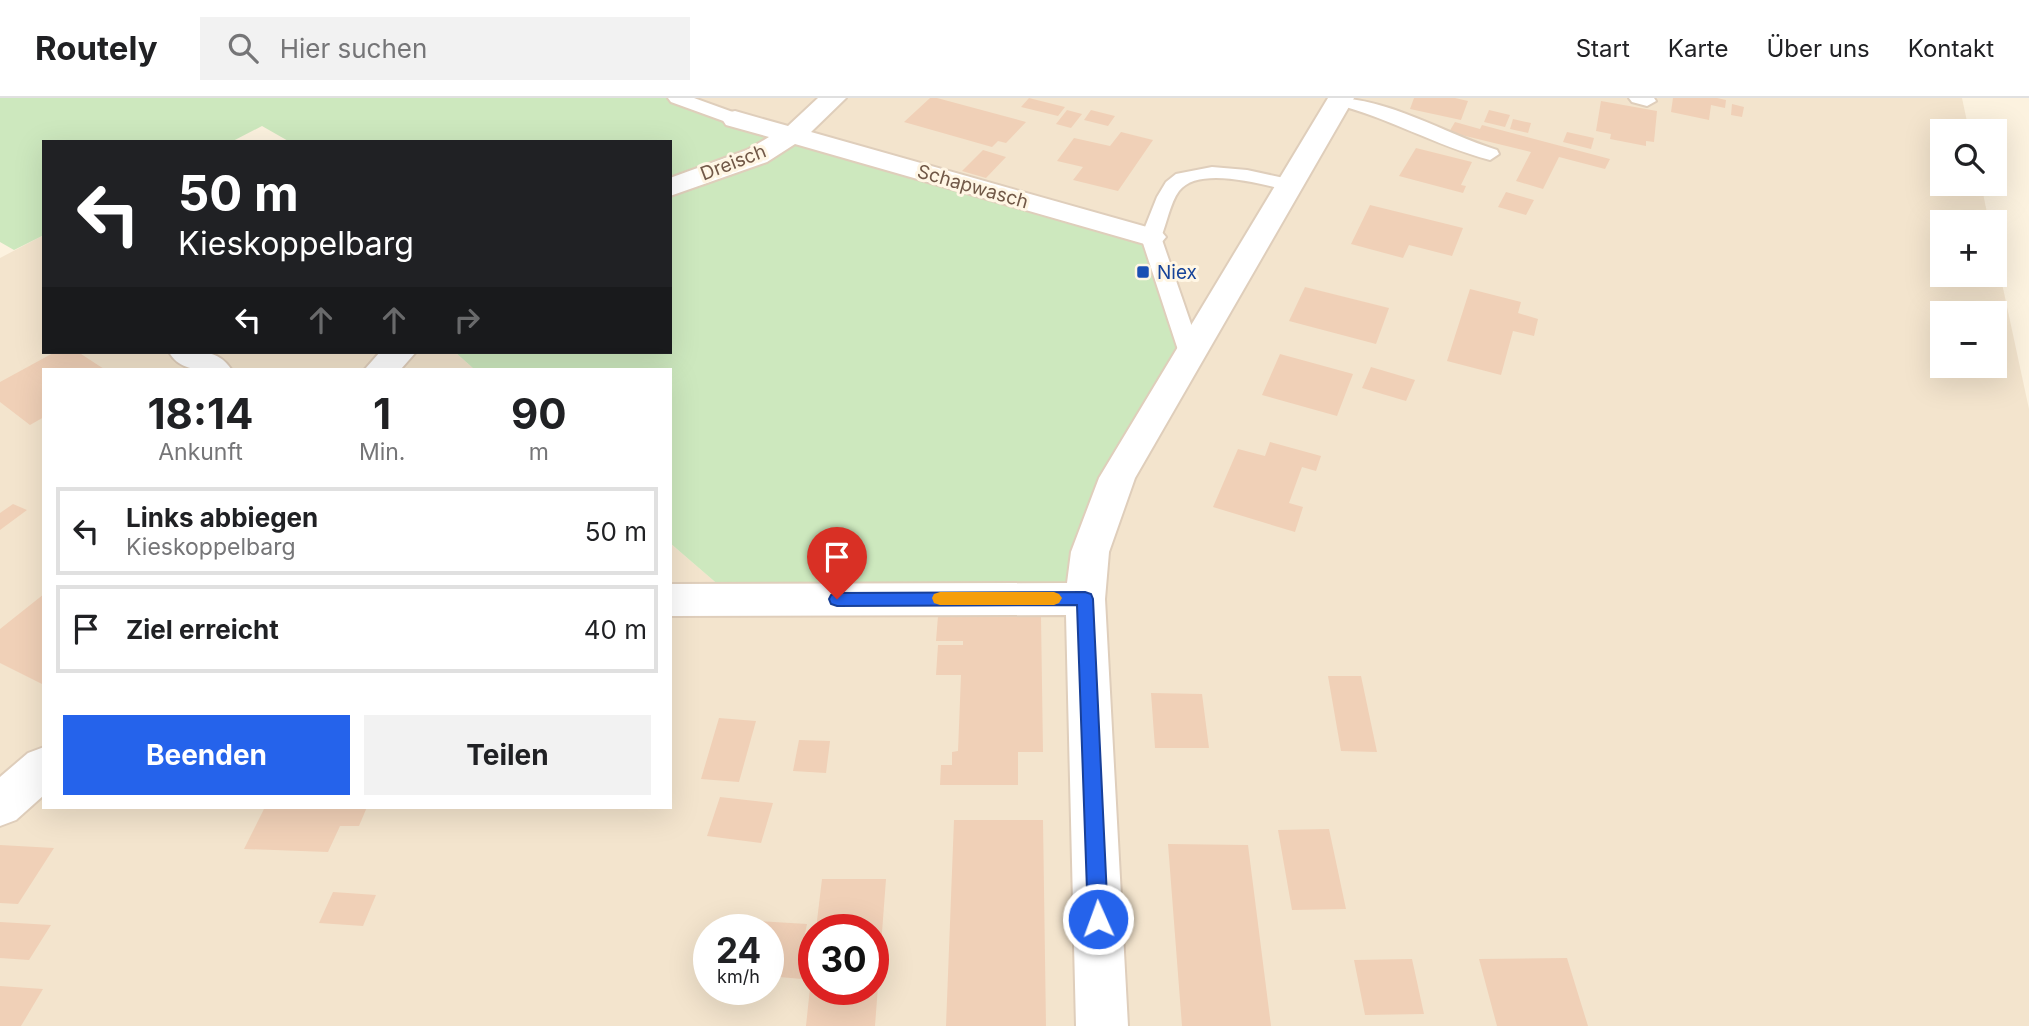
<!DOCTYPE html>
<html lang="de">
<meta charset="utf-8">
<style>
body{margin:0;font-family:Inter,sans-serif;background:#f2f2f2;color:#202124;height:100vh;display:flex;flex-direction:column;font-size:26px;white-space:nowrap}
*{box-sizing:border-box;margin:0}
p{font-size:23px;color:#757577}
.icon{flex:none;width:38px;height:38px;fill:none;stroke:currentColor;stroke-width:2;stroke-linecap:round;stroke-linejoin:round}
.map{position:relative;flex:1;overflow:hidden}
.sheet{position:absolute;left:42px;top:270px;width:630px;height:441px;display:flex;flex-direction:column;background:#fff;border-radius:0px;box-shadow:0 7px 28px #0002}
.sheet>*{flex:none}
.top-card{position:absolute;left:42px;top:42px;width:630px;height:214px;border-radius:0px;box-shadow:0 7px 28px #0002;background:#202124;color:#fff;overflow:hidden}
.tools{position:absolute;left:1930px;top:21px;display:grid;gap:14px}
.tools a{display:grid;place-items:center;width:77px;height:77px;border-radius:0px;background:#fff;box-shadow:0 7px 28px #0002;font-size:35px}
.speed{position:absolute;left:693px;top:816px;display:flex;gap:14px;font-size:35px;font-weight:700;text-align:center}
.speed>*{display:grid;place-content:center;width:91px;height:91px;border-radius:50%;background:#fff;box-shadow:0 7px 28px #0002;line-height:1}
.speed small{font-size:18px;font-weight:400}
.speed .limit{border:10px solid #d22;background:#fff;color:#111}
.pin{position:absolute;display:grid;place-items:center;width:60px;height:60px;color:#fff;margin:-72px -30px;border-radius:50% 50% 50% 0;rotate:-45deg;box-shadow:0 0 7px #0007}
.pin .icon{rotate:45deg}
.me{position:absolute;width:77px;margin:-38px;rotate:358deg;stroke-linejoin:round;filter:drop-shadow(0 0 5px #0008)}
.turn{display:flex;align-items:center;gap:24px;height:147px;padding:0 21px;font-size:32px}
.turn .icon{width:91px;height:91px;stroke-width:2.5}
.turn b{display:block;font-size:49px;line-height:60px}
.lanes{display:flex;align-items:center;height:66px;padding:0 21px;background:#0003;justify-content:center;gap:35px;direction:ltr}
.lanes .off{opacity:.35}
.eta{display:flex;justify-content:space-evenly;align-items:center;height:119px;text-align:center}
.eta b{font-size:42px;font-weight:700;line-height:49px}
.cta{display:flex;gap:14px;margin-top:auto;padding:14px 21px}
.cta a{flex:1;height:80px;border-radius:0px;background:#2563eb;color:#fff;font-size:28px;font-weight:700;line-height:80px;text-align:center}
.cta a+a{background:#f2f2f2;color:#202124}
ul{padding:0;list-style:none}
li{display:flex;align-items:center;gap:21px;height:88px;margin:0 14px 10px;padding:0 7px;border:4px solid #e0e0e0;border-radius:0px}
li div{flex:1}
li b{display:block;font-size:26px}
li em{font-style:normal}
header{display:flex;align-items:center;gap:42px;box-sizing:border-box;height:98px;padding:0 35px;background:#fff;border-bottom:2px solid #e0e0e0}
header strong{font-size:33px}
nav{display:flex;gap:38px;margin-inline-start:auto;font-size:24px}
.search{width:490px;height:63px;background:#f2f2f2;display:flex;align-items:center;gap:18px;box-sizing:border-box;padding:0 24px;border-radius:0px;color:#757577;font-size:26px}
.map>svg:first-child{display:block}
.residential{fill:#f3e4cd;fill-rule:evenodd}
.green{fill:#cde8be}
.building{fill:#f0d0b7}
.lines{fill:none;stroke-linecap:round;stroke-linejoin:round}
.lane-casing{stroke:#dfcebb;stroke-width:4}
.street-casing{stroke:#dfcebb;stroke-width:4}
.lane{fill:#fff;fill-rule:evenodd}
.street{fill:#fff;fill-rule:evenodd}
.route{fill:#2563eb;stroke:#184099;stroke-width:2}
.slow{fill:#f59e0b}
.transit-dot{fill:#1a4fb4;stroke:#fff6e4;stroke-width:2.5}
.labels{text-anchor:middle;stroke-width:6;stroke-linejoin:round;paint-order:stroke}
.far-street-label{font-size:19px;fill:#715847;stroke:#fff6e4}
.far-transit-label{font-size:19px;fill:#164399;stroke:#fff6e4;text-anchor:start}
</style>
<header>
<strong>Routely</strong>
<div class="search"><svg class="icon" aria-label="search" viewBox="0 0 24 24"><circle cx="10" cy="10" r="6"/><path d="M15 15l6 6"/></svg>Hier suchen</div>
<nav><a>Start</a><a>Karte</a><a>Über uns</a><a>Kontakt</a></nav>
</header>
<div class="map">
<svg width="2029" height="928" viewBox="0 0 2029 928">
<rect width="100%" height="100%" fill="#fcf2df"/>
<path class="residential" d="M 671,0 L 1962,0 L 1969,33 L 1942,33 L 1942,86 L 1981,86 L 1989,124 L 1942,124 L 1942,177 L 1995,177 L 1995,153 L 2029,311 L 2029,928 L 0,928 L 0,160 L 44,137 L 44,254 L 455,254 L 474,271 L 44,271 L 44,709 L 670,709 L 670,445 L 736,502 ZM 1942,215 L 1995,215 L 1995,268 L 1942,268 ZM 709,831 L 768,831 L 768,891 L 709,891 ZM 814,831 L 873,831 L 873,891 L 814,891 Z"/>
<path class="green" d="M 0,0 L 671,0 L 1151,139 L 1190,255 L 1117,380 L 1085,501 L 736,502 L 670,445 L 670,271 L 474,271 L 455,254 L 670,254 L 670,44 L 290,44 L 262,28 L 231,44 L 44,44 L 44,137 L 14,152 L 0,144 Z"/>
<path class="building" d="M 930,0 L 937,0 L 1026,24 L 1006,45 L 998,43 L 992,49 L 904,24 Z
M 1029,0 L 1065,9 L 1058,18 L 1021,9 Z
M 1414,0 L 1455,0 L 1468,3 L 1461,22 L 1410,11 Z
M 1673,0 L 1717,0 L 1726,2 L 1725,10 L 1711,7 L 1709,22 L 1671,14 Z
M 1601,3 L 1657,13 L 1654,44 L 1646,43 L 1646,48 L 1610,41 L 1611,36 L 1596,33 Z
M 1732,6 L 1744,9 L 1742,19 L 1731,17 Z
M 1067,12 L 1082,16 L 1071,30 L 1056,26 Z
M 1091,12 L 1115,18 L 1108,28 L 1084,22 Z
M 1489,12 L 1510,17 L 1505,29 L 1484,24 Z
M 1513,21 L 1531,25 L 1528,35 L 1510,31 Z
M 1455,24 L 1480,31 L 1482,27 L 1610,61 L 1605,71 L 1559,59 L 1543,91 L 1516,83 L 1531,54 L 1449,34 Z
M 1121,34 L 1153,42 L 1118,93 L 1073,82 L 1083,69 L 1057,63 L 1074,40 L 1110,48 Z
M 1567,34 L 1594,40 L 1591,51 L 1563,44 Z
M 1416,50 L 1472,64 L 1461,87 L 1466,88 L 1463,95 L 1399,78 Z
M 983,52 L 1006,59 L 986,80 L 962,73 Z
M 1506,94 L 1534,102 L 1526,117 L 1498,109 Z
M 1370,107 L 1463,130 L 1452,158 L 1409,147 L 1403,160 L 1351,146 Z
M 1305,189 L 1389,210 L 1376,246 L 1289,223 Z
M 1470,191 L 1521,204 L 1518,215 L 1538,221 L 1534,238 L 1513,233 L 1501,277 L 1447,263 Z
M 55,254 L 78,254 L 104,271 L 44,271 L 44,319 L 30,327 L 0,304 L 0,284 Z
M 1280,256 L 1353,276 L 1337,318 L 1262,297 Z
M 1371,269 L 1415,282 L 1406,303 L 1362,290 Z
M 1270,344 L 1321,358 L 1316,373 L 1302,369 L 1289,405 L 1303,409 L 1295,434 L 1213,409 L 1238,351 L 1265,358 Z
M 13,406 L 27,412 L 0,432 L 0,415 Z
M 44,496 L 44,587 L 0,565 L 0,531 Z
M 938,518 L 1041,519 L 1043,654 L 1018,654 L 1018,687 L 940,687 L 941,667 L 952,667 L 952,654 L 958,653 L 961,577 L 936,577 L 938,547 L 963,547 L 963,543 L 936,543 Z
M 1328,578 L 1361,578 L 1377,654 L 1341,653 Z
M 1151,595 L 1202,596 L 1209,650 L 1155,650 Z
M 719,620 L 756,623 L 739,684 L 701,681 Z
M 799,642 L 830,643 L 826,675 L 793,673 Z
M 720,699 L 773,705 L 761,745 L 707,738 Z
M 265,709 L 367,709 L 359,728 L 340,728 L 328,754 L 244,751 Z
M 954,722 L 1043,722 L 1046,928 L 946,928 Z
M 1329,731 L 1346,811 L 1292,812 L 1278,732 Z
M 1168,746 L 1248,747 L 1271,928 L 1182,928 Z
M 0,747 L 54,750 L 18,806 L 0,805 Z
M 822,781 L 886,781 L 875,928 L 806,928 L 812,871 L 814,891 L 873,891 L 873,831 L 816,831 Z
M 333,794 L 376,797 L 363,828 L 319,825 Z
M 760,823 L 807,826 L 801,855 L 807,855 L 802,881 L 768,878 L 768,831 L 759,831 Z
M 0,824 L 51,827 L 29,862 L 0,860 Z
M 1567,860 L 1588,928 L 1497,928 L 1479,861 Z
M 1412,861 L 1424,916 L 1365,917 L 1354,862 Z
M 0,888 L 43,891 L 21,928 L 0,928 Z"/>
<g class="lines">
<g class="lane-casing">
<path id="lane" d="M 668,0 L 694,0 L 741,17 L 744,21 L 735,26 L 729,25 L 671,4 Z
M 1333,0 C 1389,0 1443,35 1497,52 L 1499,56 L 1490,62 C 1436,48 1388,19 1334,6 Z
M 1629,0 L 1654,0 L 1656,3 L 1647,8 L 1632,4 Z
M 1212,69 L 1247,72 L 1298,83 L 1301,87 L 1291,93 C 1264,87 1199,67 1179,93 C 1170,105 1167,125 1161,139 L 1201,255 L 1198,260 L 1190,262 L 1182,260 L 1179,255 L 1141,139 L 1157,99 L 1166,84 L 1176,76 Z"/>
</g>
<g class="street-casing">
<path id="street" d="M 818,0 L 846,0 L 811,34 L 1161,133 L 1166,139 L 1161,145 L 1151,148 L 1141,145 L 795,46 L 767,64 L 670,98 L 670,80 L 747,52 L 769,39 L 726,27 L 722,21 L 726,15 L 735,13 L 788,28 Z
M 1328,0 L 1354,0 L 1135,380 L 1109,454 L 1105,501 L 1128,928 L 1076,928 L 1066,517 L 670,518 L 670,486 L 1067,485 L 1071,454 L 1099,380 Z
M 169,254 C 192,254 217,249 231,271 C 208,272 181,276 169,254 Z
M 380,254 L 416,254 L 401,271 L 365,271 Z
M 44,649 L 44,697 L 16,722 L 0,728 L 0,679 L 28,655 Z"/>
</g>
<use href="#lane" class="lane"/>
<use href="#street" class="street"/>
</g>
<path class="route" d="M 1085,494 L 1091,496 L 1093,501 L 1108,821 L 1105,828 L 1098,831 L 1091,828 L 1088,821 L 1077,507 L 837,508 L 831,506 L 829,501 L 831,497 L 837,495 Z"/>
<path class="slow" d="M 940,494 L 1054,494 L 1059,496 L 1062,500 L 1059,505 L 1054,507 L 940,507 L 934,505 L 932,500 L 934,496 Z"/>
<rect class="transit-dot" x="1136" y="167" width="14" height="14" rx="3.5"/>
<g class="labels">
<g class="far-street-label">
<text transform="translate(733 64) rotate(-21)" y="7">Dreisch</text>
<text transform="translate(973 88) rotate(16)" y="7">Schapwasch</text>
</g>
<g class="far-transit-label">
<text x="1157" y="181">Niex</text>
</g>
</g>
</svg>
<div class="tools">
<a><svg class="icon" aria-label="search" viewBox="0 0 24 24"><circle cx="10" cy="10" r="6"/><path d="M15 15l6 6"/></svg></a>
<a>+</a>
<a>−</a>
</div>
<div class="speed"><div>24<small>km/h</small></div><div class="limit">30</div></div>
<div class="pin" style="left:837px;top:501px;background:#d93025"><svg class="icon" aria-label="arrive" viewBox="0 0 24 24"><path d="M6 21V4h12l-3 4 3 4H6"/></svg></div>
<svg class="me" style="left:1098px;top:821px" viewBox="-20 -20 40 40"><circle r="17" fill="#2563eb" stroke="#fff" stroke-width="3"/><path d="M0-11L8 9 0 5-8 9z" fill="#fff"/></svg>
<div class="top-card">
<div class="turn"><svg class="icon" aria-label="left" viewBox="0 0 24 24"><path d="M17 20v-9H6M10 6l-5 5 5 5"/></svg><div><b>50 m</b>Kieskoppelbarg</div></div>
<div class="lanes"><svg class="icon" aria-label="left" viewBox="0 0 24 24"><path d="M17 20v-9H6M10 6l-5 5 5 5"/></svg><svg class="icon off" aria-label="ahead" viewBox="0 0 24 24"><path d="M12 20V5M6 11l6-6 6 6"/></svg><svg class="icon off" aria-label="ahead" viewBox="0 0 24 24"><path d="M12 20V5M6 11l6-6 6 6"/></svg><svg class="icon off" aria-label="right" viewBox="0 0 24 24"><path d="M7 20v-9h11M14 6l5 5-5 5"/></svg></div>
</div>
<section class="sheet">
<div class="eta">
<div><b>18:14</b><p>Ankunft</p></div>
<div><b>1</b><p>Min.</p></div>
<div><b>90</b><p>m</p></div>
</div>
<ul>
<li><svg class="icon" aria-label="left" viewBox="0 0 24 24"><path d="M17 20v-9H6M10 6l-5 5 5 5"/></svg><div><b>Links abbiegen</b><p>Kieskoppelbarg</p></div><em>50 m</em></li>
<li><svg class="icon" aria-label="arrive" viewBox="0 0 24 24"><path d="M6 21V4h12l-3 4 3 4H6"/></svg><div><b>Ziel erreicht</b></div><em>40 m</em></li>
</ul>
<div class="cta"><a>Beenden</a><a>Teilen</a></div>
</section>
</div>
